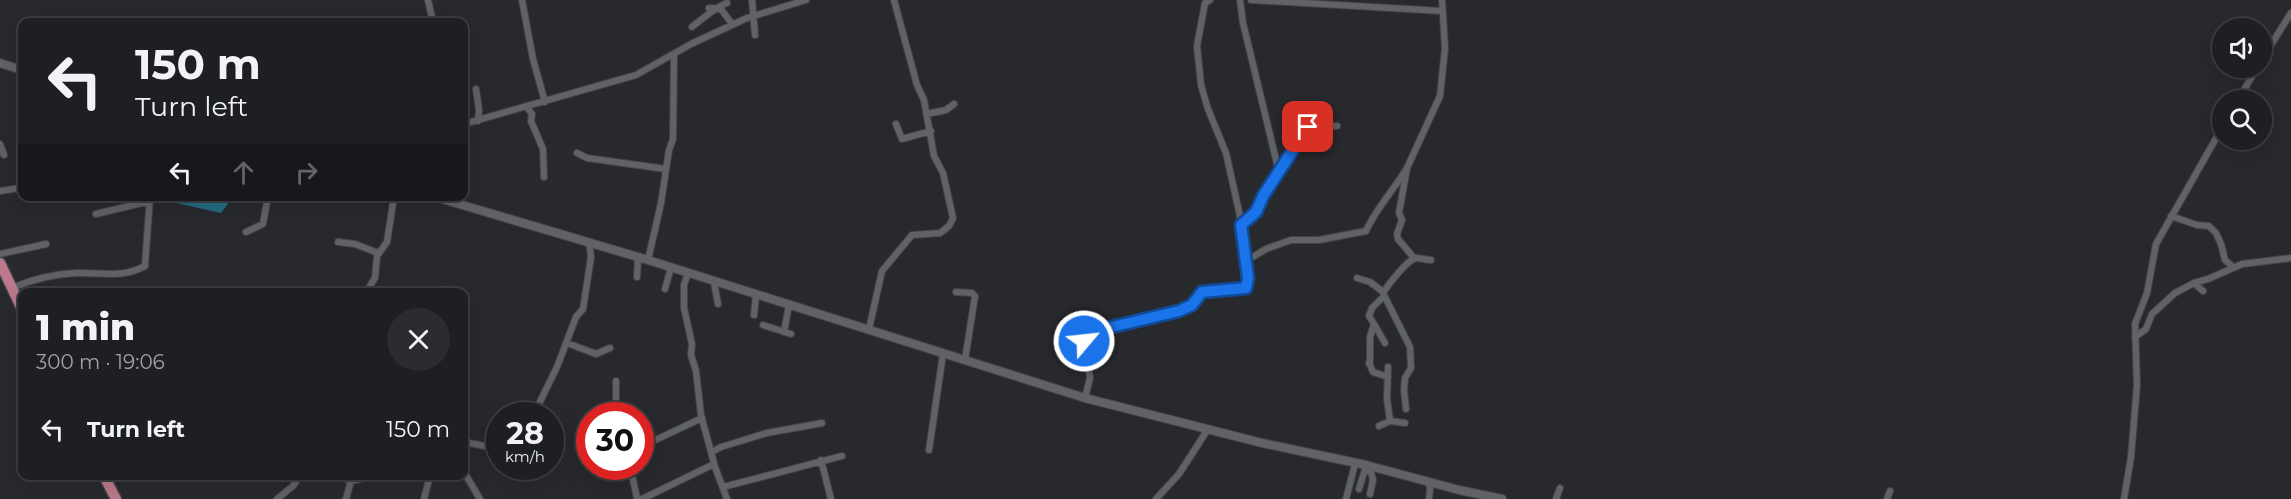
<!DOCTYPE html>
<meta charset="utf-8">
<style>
body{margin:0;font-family:Montserrat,sans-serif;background:#2a2c2f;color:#f1f3f6;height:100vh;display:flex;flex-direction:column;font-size:22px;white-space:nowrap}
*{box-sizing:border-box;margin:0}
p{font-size:20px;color:#a0a2a5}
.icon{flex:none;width:33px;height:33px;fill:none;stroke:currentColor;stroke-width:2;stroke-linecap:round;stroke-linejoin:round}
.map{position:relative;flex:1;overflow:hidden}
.drawer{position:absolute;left:18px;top:288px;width:450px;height:192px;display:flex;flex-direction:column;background:#1d1f22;border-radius:12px;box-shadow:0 6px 24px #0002,0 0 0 2px #3b3d40}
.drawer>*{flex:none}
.guide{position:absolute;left:18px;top:18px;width:450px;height:183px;border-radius:12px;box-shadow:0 6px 24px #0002,0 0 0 2px #3b3d40;background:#1d1f22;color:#f1f3f6;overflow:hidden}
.tools{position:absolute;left:2212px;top:18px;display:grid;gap:12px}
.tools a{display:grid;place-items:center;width:60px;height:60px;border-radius:50%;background:#1d1f22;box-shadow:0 6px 24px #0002,0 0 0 2px #3b3d40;font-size:30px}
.speed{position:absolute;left:486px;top:402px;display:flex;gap:12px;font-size:30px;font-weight:700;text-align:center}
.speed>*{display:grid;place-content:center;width:78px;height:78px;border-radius:50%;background:#1d1f22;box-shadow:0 6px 24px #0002,0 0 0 2px #3b3d40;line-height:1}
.speed small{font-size:15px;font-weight:400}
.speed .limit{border:9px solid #d22;background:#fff;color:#111}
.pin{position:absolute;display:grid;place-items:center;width:51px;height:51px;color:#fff;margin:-26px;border-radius:12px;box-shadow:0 3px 9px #0006}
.me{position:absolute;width:66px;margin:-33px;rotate:62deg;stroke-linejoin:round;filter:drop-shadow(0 0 4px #0008)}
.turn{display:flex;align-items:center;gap:21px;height:126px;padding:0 18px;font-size:27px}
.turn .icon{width:78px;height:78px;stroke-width:2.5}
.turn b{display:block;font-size:42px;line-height:51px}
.lanes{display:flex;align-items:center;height:57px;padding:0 18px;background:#0003;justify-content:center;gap:30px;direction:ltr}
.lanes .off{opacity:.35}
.round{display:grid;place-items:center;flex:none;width:63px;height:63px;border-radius:32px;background:#2a2c2f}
.head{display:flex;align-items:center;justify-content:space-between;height:102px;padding:0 18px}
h1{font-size:36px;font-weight:800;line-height:45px}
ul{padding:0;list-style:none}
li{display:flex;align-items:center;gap:18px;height:78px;padding:0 18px}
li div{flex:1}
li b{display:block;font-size:22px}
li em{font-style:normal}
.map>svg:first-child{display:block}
.water{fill:#236c82}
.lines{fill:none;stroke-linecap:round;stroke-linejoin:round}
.minor-casing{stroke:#424447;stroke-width:8}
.tertiary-casing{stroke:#424447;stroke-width:10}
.primary-casing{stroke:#424447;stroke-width:13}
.minor{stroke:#606266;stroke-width:6}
.tertiary{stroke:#606266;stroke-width:8}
.primary{stroke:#bc798c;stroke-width:10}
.route-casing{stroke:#114b97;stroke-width:15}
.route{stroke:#1a73e8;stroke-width:10}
</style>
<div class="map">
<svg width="2291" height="499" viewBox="0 0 2291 499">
<rect width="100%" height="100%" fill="#27292d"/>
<path class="water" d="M 167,197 L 228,197 L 228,204 L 221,213 L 172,202 Z"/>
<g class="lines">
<g class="minor-casing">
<path id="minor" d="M 428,0 L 433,22
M 522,0 L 533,59 L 545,102
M 752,0 L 755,35
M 1240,0 L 1243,23 L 1279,172
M 1251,0 L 1442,11
M 709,8 L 721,9 L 732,24
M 692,27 C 702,19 716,7 727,3
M 2262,59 L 2291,13
M 476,89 L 479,110 L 478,121
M 2238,100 L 2257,68
M 527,107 L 532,114 L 531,121 L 543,149 L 544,177
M 927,114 L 946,110 L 954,104
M 464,124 L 636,75 L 691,44 L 747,18 L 806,0
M 896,124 L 902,139 L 931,131
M 0,144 L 4,155
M 577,153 L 587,158 L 666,169
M 0,191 L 20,188
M 96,214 L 150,201
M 2171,216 L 2197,225 L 2209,226 L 2216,233 L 2221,244 L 2225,260 L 2233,267
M 1241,225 L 1256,212 L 1263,196 L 1308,127 L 1337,126
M 246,232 L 263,224 L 268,196
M 338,242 L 355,244 L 378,253
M 0,254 L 46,244
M 1414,258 L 1398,239 L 1397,234 L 1402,220 L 1399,213 L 1407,168 L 1440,96 L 1445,48 L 1442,0
M 648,260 L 661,203 L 669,150 L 673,139 L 674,55
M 1246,261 L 1266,249 L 1291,240 L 1319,240 L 1366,231 C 1376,209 1392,192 1405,171
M 688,273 L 684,285 L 684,308 L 692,344 L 691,355 L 696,371 L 701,415 L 715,467 L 727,499
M 637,277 L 638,257
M 1357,278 L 1370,282 L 1382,291 L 1410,347 L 1411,368 L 1405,378 L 1404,390 L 1406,409
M 714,282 L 718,304
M 2194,283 L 2203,291
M 12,288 C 33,279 54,274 76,273 C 102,272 121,279 145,266 L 150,196
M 665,289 L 671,267
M 366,292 L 375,278 L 377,256 L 387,242 L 394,196
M 956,292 L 972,293 L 975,296 L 965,360
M 1383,293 C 1388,285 1407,260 1416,258 C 1421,258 1426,260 1431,260
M 754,315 L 756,295
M 1374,324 L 1385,343
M 763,325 L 791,334
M 869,329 L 882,271 L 912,235 L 940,233 L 949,226 L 953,218 L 943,173 L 934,156 L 924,100 L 917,85 L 894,0
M 784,332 L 789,305
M 2135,337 L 2146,329 L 2152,314 L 2175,293 L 2194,283 L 2208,279 L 2242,264 L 2291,258
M 567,343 L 596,354 L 610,348
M 1369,363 L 1373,372 L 1388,377
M 1370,365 L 1370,337 L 1374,324 L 1369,316 L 1372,308 L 1384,296
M 1388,367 L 1387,399 L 1390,421
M 616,381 L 616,403 L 619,416
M 1085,398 L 1090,378 L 1084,341 L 1103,329 L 1179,311 L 1192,305 L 1202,293 L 1246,288 L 1248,278 L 1240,216 L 1226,153 L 1208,109 L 1201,85 L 1197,46 L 1205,3 L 1210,0
M 533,416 L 557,367 L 576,317 L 583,309 L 591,257 L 589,242
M 1379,426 L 1390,421 L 1405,423
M 581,434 L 590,434
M 464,442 L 485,446 L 500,453
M 649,443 L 702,418
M 929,450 L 943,354
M 712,452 L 721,447 L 767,433 L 822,423
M 821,460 L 831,499
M 630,466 L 637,498 L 639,499
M 1365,469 L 1371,472 L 1373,480 L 1370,494
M 464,472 L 480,499
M 336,476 L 351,481 L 372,476
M 723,487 L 842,456
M 1359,489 L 1366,466
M 277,499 L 293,486 L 300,476
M 346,499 L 351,481
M 424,499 L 430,476
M 642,499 L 714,464
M 1156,499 L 1179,474 L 1208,429
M 1346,499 L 1355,464
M 1429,499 L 1430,489 L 1429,482
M 1556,499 L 1560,488
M 1887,499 L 1890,491
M 2124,499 L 2131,457 L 2137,385 L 2135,324 L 2147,293 L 2156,244 L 2223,126"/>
</g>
<g class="tertiary-casing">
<path id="tertiary" d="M 0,63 L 22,70
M 432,196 L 648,260 L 1085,398 L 1262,443 L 1366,465 L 1459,490 L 1502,499"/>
</g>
<g class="primary-casing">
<path id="primary" d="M 0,263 L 22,309
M 104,476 L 116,499"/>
</g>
<use href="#minor" class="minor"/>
<use href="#tertiary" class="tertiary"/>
<use href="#primary" class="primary"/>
</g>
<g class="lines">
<g class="route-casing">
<path id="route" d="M 1084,341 L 1103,329 L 1179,311 L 1192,305 L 1202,292 L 1246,288 L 1248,278 L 1241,225 L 1256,212 L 1263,196 L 1308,127"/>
</g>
<use href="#route" class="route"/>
</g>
</svg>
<div class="tools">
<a><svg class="icon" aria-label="sound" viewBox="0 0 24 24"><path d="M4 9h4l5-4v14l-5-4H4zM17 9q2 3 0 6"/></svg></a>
<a><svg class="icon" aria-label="search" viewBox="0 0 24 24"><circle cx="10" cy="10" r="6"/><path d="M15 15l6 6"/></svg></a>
</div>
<div class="speed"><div>28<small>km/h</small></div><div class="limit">30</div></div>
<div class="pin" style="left:1308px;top:127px;background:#d93025"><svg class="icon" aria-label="arrive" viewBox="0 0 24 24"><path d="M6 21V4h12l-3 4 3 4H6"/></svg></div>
<svg class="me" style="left:1084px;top:341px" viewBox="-20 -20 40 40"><circle r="17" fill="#1a73e8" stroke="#fff" stroke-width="3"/><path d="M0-11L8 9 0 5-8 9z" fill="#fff"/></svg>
<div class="guide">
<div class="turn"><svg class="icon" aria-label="left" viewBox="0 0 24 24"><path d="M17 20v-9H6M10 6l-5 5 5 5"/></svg><div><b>150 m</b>Turn left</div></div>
<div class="lanes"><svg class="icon" aria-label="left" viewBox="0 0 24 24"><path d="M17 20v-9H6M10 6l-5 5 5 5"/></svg><svg class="icon off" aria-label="ahead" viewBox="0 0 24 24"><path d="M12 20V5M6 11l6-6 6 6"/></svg><svg class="icon off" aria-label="right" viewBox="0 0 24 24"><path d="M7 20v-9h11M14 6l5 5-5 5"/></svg></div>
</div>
<section class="drawer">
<div class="head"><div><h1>1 min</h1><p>300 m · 19:06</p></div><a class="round"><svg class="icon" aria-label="close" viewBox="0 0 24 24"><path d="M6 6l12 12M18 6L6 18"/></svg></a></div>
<ul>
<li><svg class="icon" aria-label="left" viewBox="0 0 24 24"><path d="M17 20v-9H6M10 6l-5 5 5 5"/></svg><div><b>Turn left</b></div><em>150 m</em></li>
</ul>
</section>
</div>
